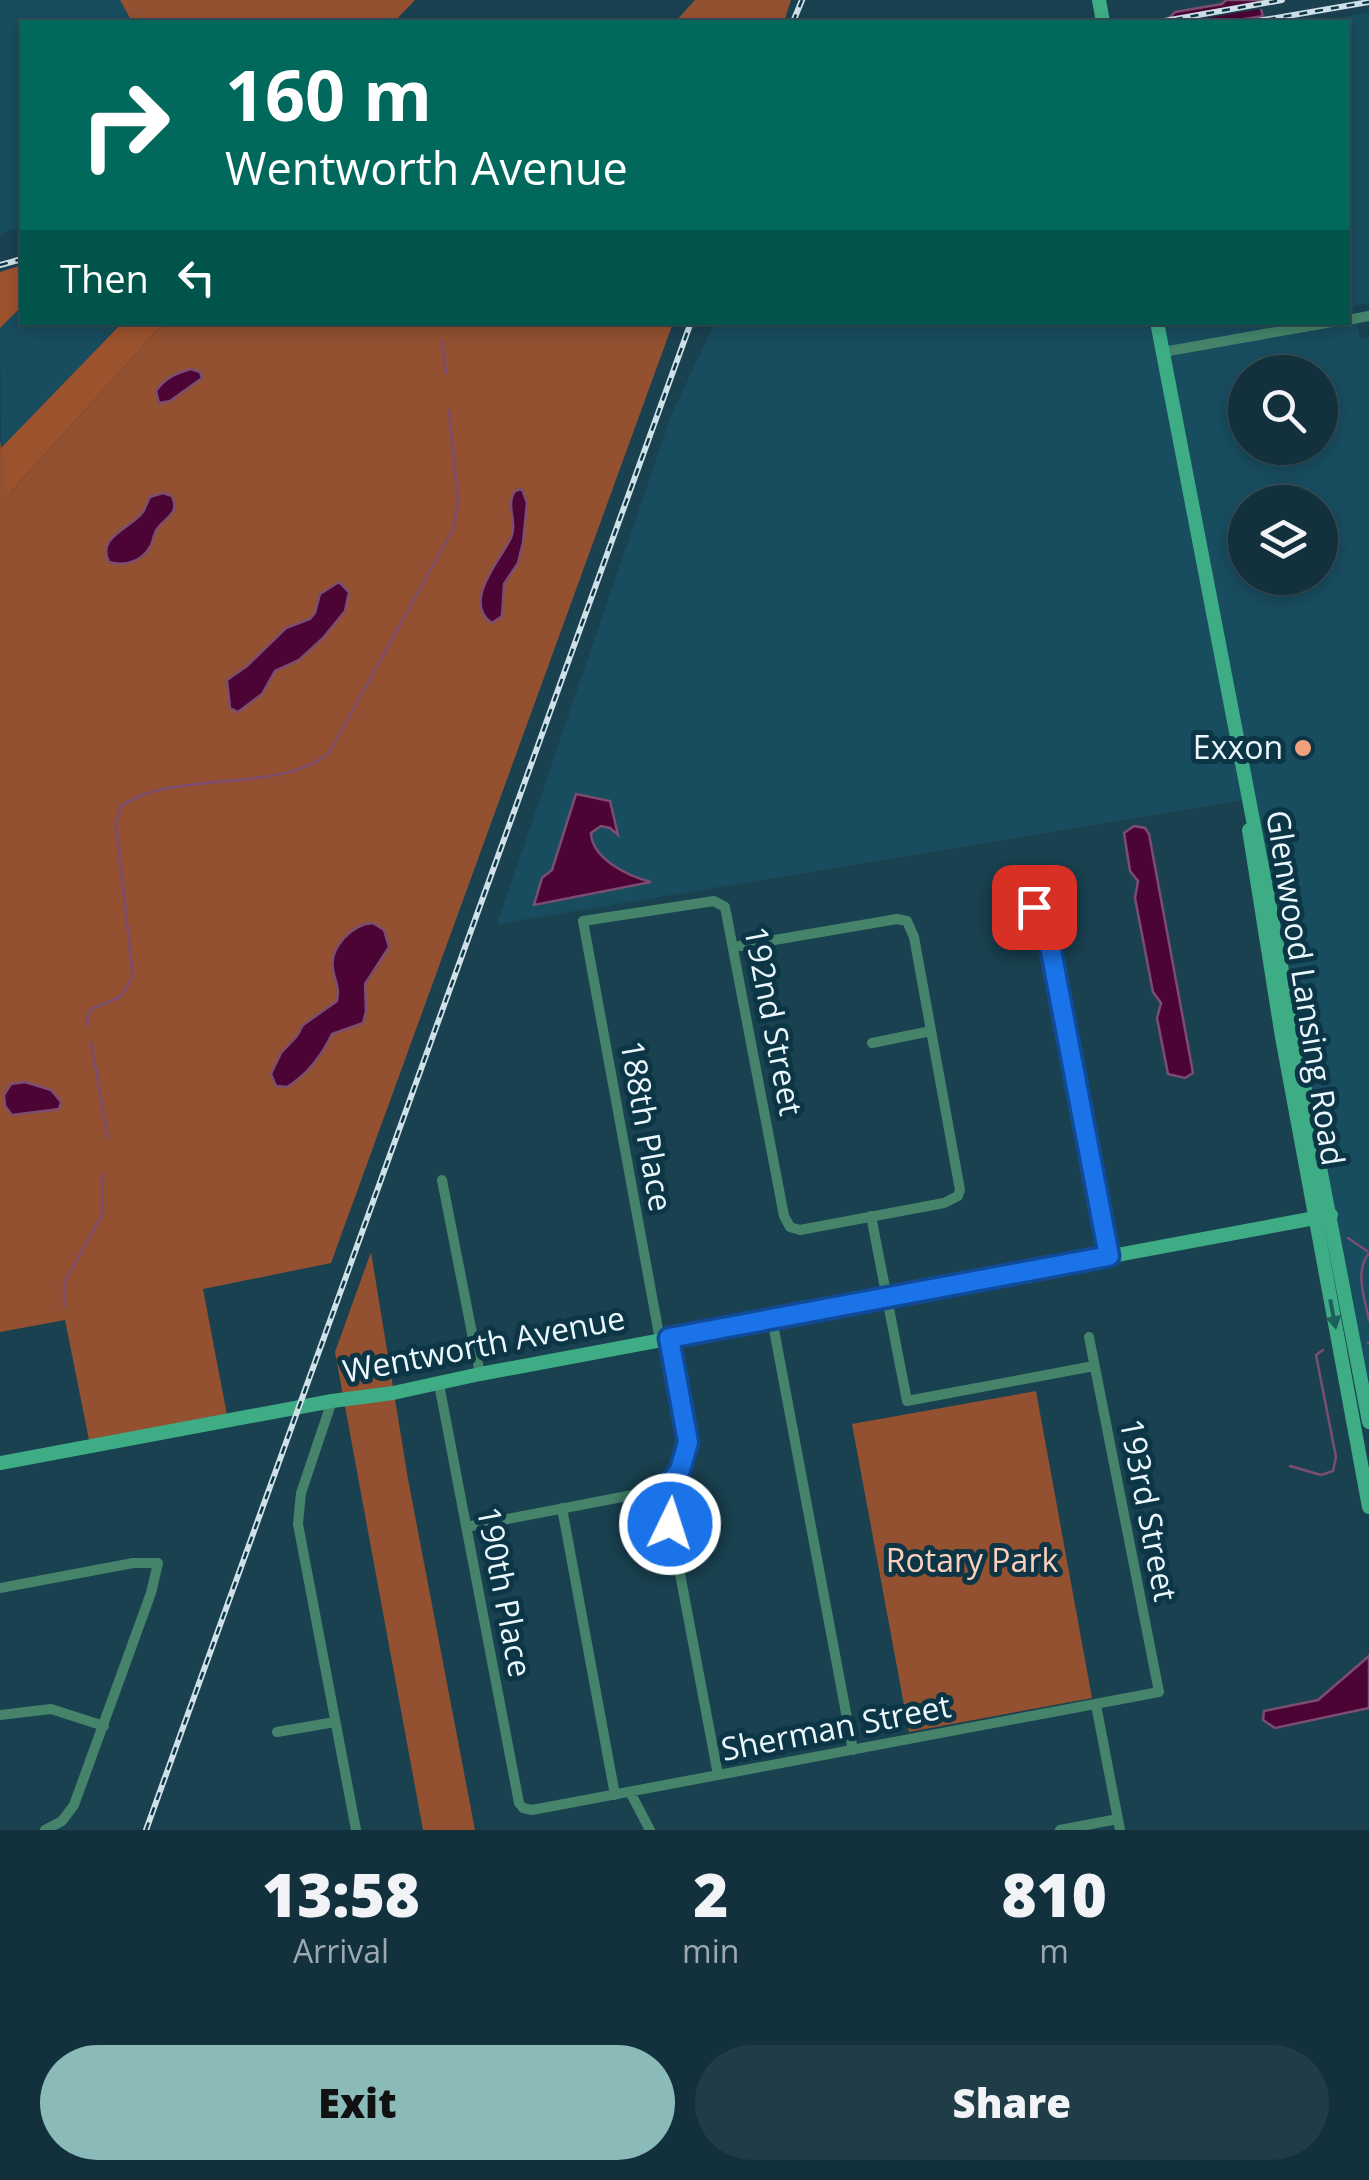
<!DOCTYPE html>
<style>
body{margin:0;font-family:"Open Sans",sans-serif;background:#203d47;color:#f1f3f6;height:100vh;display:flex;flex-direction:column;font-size:38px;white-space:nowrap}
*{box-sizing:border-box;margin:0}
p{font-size:32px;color:#9da9af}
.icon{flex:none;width:55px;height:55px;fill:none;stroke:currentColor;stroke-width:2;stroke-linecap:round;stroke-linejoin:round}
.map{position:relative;height:1830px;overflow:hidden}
.details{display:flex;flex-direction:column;background:#13313c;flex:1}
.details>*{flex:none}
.banner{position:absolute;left:20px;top:20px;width:1330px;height:305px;border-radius:0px;box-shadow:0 5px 15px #0003,0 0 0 2px #324c56;background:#00695c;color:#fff;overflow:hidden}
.tools{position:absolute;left:1228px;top:355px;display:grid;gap:20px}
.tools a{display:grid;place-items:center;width:110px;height:110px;border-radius:50%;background:#13313c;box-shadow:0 5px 15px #0003,0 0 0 2px #324c56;font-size:50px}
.pin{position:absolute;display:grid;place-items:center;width:85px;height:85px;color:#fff;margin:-42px;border-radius:20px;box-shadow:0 5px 15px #0006}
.me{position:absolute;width:110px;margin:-55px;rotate:4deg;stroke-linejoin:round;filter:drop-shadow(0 0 8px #0008)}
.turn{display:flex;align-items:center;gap:35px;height:210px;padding:0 40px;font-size:45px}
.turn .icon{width:130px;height:130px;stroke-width:2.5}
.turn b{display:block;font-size:70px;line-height:85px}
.then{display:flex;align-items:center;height:95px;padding:0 40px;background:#0003;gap:20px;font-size:38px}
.eta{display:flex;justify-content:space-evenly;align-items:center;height:170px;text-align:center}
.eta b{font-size:60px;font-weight:800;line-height:70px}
.button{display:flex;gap:20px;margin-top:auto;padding:20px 40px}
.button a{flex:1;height:115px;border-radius:60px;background:#8bbbb9;color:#111;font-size:40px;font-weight:800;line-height:115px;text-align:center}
.button a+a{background:#203d47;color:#f1f3f6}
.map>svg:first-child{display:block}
.built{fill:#184c5f;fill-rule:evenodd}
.green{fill:#935131}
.forest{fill:#9c522d}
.water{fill:#4b0434;stroke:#7b4d70;stroke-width:2.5}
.pier{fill:#194150}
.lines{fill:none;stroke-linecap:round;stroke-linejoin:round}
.stream{stroke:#7b4d70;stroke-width:2.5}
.street{stroke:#45846b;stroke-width:10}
.secondary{stroke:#3eac85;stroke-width:14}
.rail-casing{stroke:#cfe0e7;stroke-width:6}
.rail{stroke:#0c3645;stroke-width:2.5;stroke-dasharray:8;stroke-linecap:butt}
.oneway{fill:#1e5f5b}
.route-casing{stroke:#114b97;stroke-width:25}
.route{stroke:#1a73e8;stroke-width:18}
.poi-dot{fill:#f1a17c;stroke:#0c3645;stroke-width:4}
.labels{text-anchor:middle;stroke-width:10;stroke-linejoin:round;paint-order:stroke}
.poi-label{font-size:32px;fill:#eaf7fd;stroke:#0c3645;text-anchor:end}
.street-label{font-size:32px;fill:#eaf7fd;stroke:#0c3645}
.park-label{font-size:32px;fill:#fcd0bc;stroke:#0c3645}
</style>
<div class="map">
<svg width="1369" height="1830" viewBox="0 0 1369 1830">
<rect width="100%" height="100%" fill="#194150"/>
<path class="built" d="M 0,0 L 120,0 L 132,22 L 22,22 L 22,227 L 0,234 Z
M 1369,12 L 1369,303 L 1354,306 L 1360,339 L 1369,338 L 1369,1403 L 1255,798 L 497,924 L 672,413 L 715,323 L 1348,322 L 1348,22 L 1318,22 ZM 1245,372 L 1320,372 L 1320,448 L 1245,448 ZM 1245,502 L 1320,502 L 1320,578 L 1245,578 Z
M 22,306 L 22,322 L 122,323 L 1,448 L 0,328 Z"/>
<path class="green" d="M 120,0 L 415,0 L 394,22 L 132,22 Z
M 695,0 L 791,0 L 784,22 L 675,22 Z
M 164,323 L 673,323 L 331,1263 L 203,1289 L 227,1415 L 89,1440 L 65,1320 L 0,1332 L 0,441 L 9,494 Z
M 371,1252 L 408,1479 L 475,1830 L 423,1830 L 335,1352 Z
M 1036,1391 L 1092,1698 L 909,1732 L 852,1424 Z"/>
<path class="forest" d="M 22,265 L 22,306 L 0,328 L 0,272 Z
M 122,323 L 164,323 L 8,495 L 1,448 Z"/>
<path class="water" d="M 1226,0 L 1263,0 L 1259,3 L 1263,16 L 1226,22 L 1170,22 L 1169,18 L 1175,12 L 1222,4 Z
M 191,369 L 200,372 L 202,378 L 170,401 L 159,403 L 156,391 C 165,378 176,373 191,369 Z
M 522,489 L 527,503 L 523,542 L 518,563 L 504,584 L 502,616 L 492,623 C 461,603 501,559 511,538 C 518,522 505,505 515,491 Z
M 163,493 L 172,496 C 180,515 166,516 157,529 C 154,533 153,541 151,545 C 143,561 125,567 109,562 C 96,537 130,529 143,512 C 146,507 147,502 150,497 Z
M 339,582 L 349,592 L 345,611 L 323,638 L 299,660 L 275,671 L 262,694 L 238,712 L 230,708 L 227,680 L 247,666 L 286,628 L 310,619 L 315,613 L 320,594 Z
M 576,794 L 610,801 L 618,835 L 610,828 L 601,826 L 591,833 C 592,859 628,876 651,882 L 534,905 L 542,878 L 552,870 Z
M 1134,826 L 1145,828 L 1149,834 L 1193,1073 L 1185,1078 L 1168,1074 L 1157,1018 L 1161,1003 L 1153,992 L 1135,898 L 1138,881 L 1130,871 L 1124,833 Z
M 373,923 L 384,930 L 389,947 L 365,984 L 366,1011 L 363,1023 L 332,1034 C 322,1055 308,1074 287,1087 L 276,1086 L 271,1074 L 281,1053 L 297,1036 L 303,1025 L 337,1001 C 340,986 335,983 333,969 C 329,948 352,924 373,923 Z
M 25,1082 L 51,1090 L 61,1102 L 59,1109 L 12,1115 L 5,1106 L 4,1095 L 11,1084 Z
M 1369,1656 L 1369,1708 L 1275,1728 L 1263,1720 L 1264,1711 L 1318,1700 Z"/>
<path class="pier" d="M 1268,0 L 1266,8 L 1182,22 L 1165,22 L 1164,19 Z"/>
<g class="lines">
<path class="stream" d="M 442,340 L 446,373
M 88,1026 L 87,1018 L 91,1009 L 120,997 L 133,977 L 116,824 L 120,807 C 169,769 277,795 329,753 L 453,529 L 458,501 L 449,410
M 91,1042 L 108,1138
M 1348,1238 L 1367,1251
M 1369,1253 C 1354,1272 1365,1298 1369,1320
M 64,1307 L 64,1283 L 103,1213 L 102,1175
M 1368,1343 L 1369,1343
M 1290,1466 L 1321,1475 L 1333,1471 L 1336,1457 L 1316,1355 L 1323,1350"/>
<path class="street" d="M 1348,320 L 1369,316
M 1163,352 L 1332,322
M 1034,907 L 1045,919 L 1109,1256
M 872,1043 L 931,1031
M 442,1180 L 480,1374
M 871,1216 L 907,1401 L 1094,1366
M 772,1319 L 853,1750
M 669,1338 L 687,1442 L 680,1470 L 664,1489 L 718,1775
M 660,1340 L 583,921 L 714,901 L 725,907 L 784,1216 L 790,1227 L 800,1230 L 944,1203 L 958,1196 L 960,1190 L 914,937 L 907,921 L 897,919 L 734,947
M 439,1384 L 519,1803 L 523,1808 L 532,1810 L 1159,1692 L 1089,1337
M 332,1401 L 301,1493 L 298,1524 L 356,1830
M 562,1508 L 615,1795
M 466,1527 L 664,1489
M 0,1588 L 133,1563 L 158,1563 L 151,1593 L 74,1805 L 62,1821 L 45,1830
M 1096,1705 L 1120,1830
M 0,1715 L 51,1709 L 104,1726
M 277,1732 L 335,1722
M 630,1792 L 650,1830
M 1060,1830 L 1118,1819"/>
<path class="secondary" d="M 1099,0 L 1103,22
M 1157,322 L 1369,1422
M 1249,830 L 1282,1037 L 1369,1507
M 0,1463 L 332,1401 L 393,1393 L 480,1374 L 1331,1215"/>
<g class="rail-casing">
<path id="rail" d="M 793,22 L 802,0
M 1159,22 L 1282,0
M 1252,22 L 1369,2
M 0,265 L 22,259
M 146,1830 L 691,322"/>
</g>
<use href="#rail" class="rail"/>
</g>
<defs><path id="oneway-solid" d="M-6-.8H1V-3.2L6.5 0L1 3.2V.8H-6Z" transform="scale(2.5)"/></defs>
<use class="oneway" href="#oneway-solid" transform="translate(1333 1314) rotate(79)"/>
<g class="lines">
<g class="route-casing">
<path id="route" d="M 670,1524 L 664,1489 L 680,1470 L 688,1442 L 669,1338 L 1109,1256 L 1045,919 L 1034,907"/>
</g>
<use href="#route" class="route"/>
</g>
<circle class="poi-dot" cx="1303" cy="748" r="10"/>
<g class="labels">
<g class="poi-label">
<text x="1283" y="759">Exxon</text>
</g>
<g class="street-label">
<text transform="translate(1305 988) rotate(81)" y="11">Glenwood Lansing Road</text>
<text transform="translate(773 1021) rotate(79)" y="11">192nd Street</text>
<text transform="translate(646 1126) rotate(80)" y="11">188th Place</text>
<text transform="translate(484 1345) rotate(-11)" y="11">Wentworth Avenue</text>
<text transform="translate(1148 1510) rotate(79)" y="11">193rd Street</text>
<text transform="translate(504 1592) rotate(79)" y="11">190th Place</text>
<text transform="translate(836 1728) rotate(-11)" y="11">Sherman Street</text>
</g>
<g class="park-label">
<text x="972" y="1572">Rotary Park</text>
</g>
</g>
</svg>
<div class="tools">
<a><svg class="icon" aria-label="search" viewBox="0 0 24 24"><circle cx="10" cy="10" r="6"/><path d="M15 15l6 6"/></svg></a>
<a><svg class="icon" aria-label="layers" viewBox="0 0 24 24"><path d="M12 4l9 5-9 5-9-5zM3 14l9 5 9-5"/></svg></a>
</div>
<div class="pin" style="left:1034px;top:907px;background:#d93025"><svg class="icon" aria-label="arrive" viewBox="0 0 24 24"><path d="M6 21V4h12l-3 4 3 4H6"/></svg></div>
<svg class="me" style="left:670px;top:1524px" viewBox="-20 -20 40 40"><circle r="17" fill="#1a73e8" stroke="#fff" stroke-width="3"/><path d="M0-11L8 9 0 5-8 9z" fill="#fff"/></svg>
<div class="banner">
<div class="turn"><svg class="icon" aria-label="right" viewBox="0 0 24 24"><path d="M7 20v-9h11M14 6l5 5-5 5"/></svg><div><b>160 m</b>Wentworth Avenue</div></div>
<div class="then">Then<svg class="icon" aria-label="left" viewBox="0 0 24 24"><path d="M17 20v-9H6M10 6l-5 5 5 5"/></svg></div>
</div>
</div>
<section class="details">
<div class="eta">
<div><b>13:58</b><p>Arrival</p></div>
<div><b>2</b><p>min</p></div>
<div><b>810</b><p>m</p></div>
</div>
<div class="button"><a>Exit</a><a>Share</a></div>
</section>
